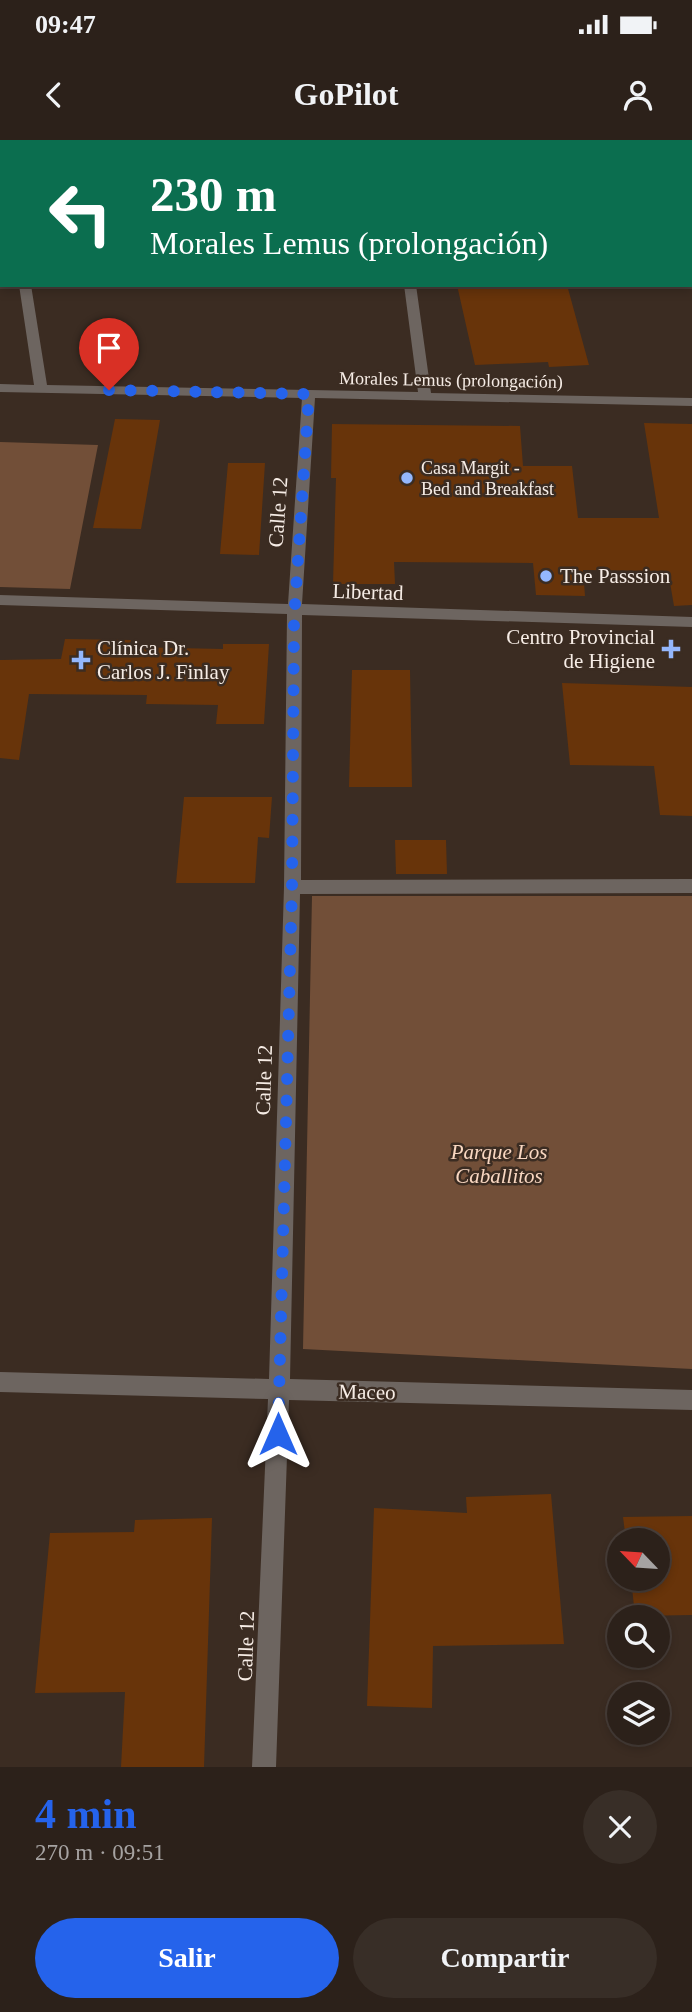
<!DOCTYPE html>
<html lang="es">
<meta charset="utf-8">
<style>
body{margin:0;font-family:Georgia,serif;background:#382e27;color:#f1f3f6;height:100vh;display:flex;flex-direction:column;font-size:26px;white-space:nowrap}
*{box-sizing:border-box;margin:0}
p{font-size:23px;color:#a6a3a2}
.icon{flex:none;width:38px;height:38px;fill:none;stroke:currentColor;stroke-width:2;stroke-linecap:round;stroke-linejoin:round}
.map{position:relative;height:1627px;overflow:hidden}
.sheet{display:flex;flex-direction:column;background:#2c211a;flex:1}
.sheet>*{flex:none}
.banner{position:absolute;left:0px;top:0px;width:693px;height:147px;box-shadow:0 4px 10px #0003,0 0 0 2px #483e39;background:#0b6e4f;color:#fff;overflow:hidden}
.needle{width:46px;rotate:295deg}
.controls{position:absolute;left:607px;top:1388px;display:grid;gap:14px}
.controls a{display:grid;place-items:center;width:63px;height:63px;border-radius:50%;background:#2c211a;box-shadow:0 4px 10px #0003,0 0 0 2px #483e39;font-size:35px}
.pin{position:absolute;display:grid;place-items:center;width:60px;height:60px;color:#fff;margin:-72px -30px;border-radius:50% 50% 50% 0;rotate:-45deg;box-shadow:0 0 7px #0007}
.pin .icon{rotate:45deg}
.me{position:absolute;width:77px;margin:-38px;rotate:0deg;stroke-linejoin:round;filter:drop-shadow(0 0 5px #0008)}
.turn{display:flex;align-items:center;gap:24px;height:147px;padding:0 35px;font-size:32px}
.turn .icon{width:91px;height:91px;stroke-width:2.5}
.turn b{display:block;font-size:49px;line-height:60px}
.round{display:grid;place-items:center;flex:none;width:74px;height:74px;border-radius:37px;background:#382e27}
.summary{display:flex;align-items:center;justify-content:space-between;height:119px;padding:0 35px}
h1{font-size:42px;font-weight:700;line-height:52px;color:#2563eb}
.primary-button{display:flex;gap:14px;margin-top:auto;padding:14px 35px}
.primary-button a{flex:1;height:80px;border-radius:42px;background:#2563eb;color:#fff;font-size:28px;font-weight:700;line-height:80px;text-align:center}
.primary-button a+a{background:#382e27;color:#f1f3f6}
.status{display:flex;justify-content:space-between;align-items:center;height:49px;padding:0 35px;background:#2c211a;direction:ltr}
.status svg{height:19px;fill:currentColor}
header{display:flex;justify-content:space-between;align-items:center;height:91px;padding:0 35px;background:#2c211a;font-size:32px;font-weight:700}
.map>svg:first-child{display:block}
.green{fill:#724f38}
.building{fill:#68340a}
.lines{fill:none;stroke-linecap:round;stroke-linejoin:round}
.minor{fill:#6d6560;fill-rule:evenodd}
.route{stroke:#2563eb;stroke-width:12;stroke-dasharray:0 21.6}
.poi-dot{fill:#94b7fd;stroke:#3b2c22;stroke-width:2.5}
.labels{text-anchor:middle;stroke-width:5;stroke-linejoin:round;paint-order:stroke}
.far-street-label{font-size:18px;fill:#f6ece5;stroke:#3b2c22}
.far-poi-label{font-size:18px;fill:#f6ece5;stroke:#3b2c22;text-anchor:start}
.street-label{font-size:21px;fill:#f6ece5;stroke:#3b2c22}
.poi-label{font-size:21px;fill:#f6ece5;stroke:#3b2c22;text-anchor:start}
.park-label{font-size:21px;font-style:italic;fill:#f9d7c1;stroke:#3b2c22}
</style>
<div class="status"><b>09:47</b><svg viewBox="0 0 49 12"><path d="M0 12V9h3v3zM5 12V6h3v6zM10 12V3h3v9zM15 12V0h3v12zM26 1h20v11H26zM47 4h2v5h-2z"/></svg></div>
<header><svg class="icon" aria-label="back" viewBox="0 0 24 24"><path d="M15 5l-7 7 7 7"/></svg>GoPilot<svg class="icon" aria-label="person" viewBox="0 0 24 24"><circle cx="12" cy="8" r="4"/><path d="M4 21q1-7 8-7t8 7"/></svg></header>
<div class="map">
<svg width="692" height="1627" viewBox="0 0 692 1627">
<rect width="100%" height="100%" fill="#3b2c22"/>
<path class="green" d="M 0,302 L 98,305 L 70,449 L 0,447 Z
M 312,756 L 692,756 L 692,1229 L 303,1209 Z"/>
<path class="building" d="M 457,145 L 567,145 L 589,225 L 549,227 L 548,222 L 475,225 Z
M 115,279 L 160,280 L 141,389 L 93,388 Z
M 644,283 L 692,284 L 692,465 L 674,466 L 668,431 L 583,430 L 585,456 L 536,455 L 533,423 L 394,422 L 395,444 L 333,444 L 336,338 L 331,338 L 332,284 L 520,286 L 523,326 L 572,326 L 578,378 L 659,378 Z
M 228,323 L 265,323 L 259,415 L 220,414 Z
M 65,499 L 131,500 L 129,507 L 223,509 L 223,504 L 269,504 L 264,584 L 216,584 L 218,565 L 146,564 L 147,555 L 29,554 L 19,620 L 0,618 L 0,520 L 61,519 Z
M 352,530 L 410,530 L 412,647 L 349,647 Z
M 562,543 L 692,547 L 692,676 L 660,675 L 654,626 L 570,625 Z
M 184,657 L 272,657 L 269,698 L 258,697 L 255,743 L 176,743 Z
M 395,700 L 446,700 L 447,734 L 396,734 Z
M 551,1354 L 564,1504 L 433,1506 L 432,1568 L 367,1566 L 374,1368 L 467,1373 L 466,1357 Z
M 692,1376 L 692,1475 L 635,1476 L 631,1438 L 658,1438 L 658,1400 L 626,1400 L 623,1377 Z
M 212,1378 L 204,1627 L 121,1627 L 125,1552 L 35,1553 L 50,1393 L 134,1392 L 135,1380 Z"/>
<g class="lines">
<path class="minor" d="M 0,0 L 8,0 L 8,2 L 2,2 L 2,5 Z
M 384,0 L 396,0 L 396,2 L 385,2 Z
M 691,43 L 692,43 L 692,49 L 691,49 Z
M 0,87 L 2,87 L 2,95 L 0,95 Z
M 19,145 L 31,145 L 47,245 L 418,252 L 404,145 L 416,145 L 431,253 L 692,258 L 692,266 L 315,258 L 302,464 L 692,477 L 692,487 L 302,475 L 301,740 L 692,739 L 692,753 L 300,754 L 290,1239 L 692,1250 L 692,1270 L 289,1260 L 276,1627 L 252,1627 L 268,1259 L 0,1252 L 0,1232 L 269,1239 L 284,747 L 287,474 L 0,465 L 0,455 L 288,464 L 302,258 L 0,252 L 0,244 L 34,245 Z"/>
</g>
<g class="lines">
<path class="route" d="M 109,250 L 309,254 L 294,480 L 292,747 L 278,1294"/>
</g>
<g class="poi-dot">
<circle cx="407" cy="338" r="7"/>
<circle cx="546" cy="436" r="7"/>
<path d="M667.5 498.5h7v7h7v7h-7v7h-7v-7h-7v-7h7z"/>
<path d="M77.5 509.5h7v7h7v7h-7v7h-7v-7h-7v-7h7z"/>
</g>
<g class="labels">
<g class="far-street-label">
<text transform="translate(451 240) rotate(1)" y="6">Morales Lemus (prolongación)</text>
</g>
<g class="far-poi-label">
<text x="421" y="334">Casa Margit -<tspan x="421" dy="21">Bed and Breakfast</tspan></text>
</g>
<g class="street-label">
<text transform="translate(278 372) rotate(-86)" y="7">Calle 12</text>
<text transform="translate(368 452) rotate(2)" y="7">Libertad</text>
<text transform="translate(264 940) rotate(-88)" y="7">Calle 12</text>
<text transform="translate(367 1252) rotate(1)" y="7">Maceo</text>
<text transform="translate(246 1506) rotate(-88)" y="7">Calle 12</text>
</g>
<g class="poi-label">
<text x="560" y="443">The Passsion</text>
<text x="655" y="504" text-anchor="end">Centro Provincial<tspan x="655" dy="24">de Higiene</tspan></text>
<text x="97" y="515">Clínica Dr.<tspan x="97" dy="24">Carlos J. Finlay</tspan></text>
</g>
<g class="park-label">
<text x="499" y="1019">Parque Los<tspan x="499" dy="24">Caballitos</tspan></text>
</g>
</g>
</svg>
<div class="controls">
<a><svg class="needle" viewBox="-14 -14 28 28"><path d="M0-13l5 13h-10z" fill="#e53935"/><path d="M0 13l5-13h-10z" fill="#a6a3a2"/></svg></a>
<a><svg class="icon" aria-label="search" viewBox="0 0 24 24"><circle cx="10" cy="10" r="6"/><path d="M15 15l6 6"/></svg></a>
<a><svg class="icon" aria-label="layers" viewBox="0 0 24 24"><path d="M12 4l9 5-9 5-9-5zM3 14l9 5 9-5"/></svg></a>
</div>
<div class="pin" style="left:109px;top:250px;background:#d93025"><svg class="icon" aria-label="arrive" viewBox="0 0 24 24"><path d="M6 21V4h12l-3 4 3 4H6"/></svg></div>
<svg class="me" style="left:278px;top:1294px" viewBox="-20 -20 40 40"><path d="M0-17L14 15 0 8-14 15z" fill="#2563eb" stroke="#fff" stroke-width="4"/></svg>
<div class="banner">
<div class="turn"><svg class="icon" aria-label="left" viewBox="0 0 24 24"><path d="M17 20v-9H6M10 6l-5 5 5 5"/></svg><div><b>230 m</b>Morales Lemus (prolongación)</div></div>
</div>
</div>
<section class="sheet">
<div class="summary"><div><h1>4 min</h1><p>270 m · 09:51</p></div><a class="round"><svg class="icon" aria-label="close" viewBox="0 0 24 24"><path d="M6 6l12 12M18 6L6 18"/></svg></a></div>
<div class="primary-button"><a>Salir</a><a>Compartir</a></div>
</section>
